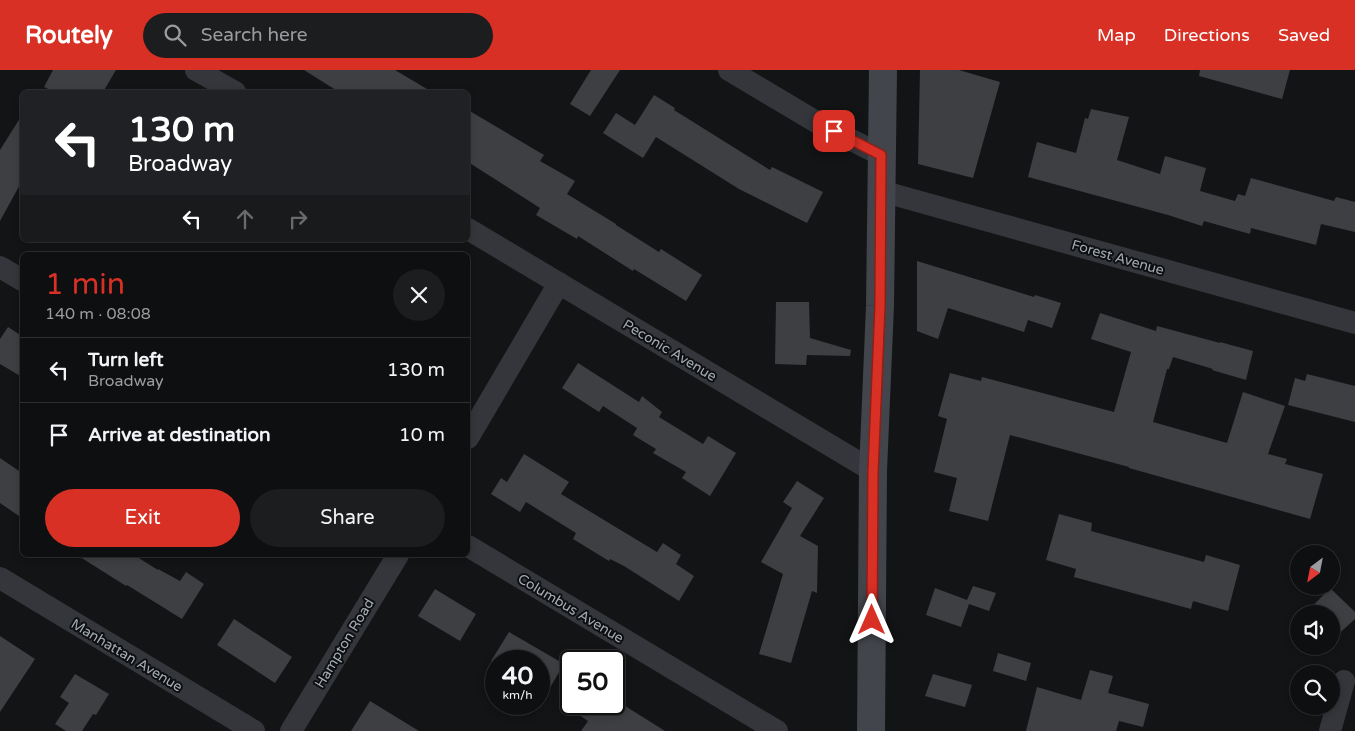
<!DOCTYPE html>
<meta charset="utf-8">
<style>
body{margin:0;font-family:"Varela Round",sans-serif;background:#1c1d1e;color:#f1f3f6;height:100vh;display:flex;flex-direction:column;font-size:19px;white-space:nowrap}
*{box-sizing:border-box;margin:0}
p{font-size:16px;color:#9b9c9f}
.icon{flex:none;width:28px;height:28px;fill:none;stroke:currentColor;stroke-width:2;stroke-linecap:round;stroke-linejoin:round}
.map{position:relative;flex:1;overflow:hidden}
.panel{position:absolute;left:20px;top:182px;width:450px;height:305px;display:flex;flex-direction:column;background:#0e0f10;border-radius:8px;box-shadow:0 2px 8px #0003,0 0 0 1px #2e2f30}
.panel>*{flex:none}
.top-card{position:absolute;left:20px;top:20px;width:450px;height:152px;border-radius:8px;box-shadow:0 2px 8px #0003,0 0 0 1px #2e2f30;background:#202124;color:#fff;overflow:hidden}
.needle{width:32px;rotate:212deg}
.buttons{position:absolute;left:1290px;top:475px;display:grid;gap:10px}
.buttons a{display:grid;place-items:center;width:50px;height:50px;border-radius:50%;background:#0e0f10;box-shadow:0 2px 8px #0003,0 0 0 1px #2e2f30;font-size:25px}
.speed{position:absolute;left:485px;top:580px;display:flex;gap:10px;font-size:25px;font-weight:700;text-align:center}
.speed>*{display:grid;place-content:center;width:65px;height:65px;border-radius:50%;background:#0e0f10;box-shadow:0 2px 8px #0003,0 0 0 1px #2e2f30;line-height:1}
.speed small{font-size:12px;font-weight:400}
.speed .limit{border:2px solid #111;border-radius:8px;background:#fff;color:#111}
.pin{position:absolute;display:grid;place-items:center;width:42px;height:42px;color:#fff;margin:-21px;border-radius:10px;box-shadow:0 2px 8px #0006}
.me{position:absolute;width:55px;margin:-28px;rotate:0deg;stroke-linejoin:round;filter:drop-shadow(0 0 4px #0008)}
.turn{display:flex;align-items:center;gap:18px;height:105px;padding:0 25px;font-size:22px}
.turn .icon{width:65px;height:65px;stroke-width:2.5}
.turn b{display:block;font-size:35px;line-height:42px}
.lanes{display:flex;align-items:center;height:48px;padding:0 25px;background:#0003;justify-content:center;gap:25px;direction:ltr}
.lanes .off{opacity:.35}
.round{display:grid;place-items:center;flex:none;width:52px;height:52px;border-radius:26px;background:#1c1d1e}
.headline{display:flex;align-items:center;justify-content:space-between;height:85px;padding:0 25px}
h1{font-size:30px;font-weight:600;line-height:38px;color:#d93025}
.primary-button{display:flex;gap:10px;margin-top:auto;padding:10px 25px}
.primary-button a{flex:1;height:58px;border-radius:30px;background:#d93025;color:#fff;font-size:20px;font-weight:600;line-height:58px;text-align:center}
.primary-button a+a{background:#1c1d1e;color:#f1f3f6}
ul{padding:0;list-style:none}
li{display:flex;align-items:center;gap:15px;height:65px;padding:0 25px;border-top:1px solid #2e2f30}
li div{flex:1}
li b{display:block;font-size:19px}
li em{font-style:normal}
header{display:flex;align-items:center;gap:30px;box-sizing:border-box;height:70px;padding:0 25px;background:#d93025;color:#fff}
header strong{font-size:24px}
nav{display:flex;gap:28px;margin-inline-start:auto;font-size:18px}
.search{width:350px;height:45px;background:#1c1d1e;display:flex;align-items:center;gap:12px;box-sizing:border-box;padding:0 18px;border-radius:28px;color:#9b9c9f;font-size:19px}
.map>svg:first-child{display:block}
.building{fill:#3d3f42}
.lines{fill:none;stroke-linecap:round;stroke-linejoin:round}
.street{stroke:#34363b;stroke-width:22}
.secondary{stroke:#42454b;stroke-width:28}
.route-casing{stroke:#8d1f18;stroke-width:12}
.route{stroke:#d93025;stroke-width:9}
.labels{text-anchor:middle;stroke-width:4;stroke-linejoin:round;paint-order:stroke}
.street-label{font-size:14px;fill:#a4acb6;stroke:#0e0f10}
</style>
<header>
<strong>Routely</strong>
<div class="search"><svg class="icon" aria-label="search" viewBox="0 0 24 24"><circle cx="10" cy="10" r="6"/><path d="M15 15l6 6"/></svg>Search here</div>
<nav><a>Map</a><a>Directions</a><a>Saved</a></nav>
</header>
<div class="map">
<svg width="1355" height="661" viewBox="0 0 1355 661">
<rect width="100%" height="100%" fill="#131415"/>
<path class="building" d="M 53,0 L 116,0 L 103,22 L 55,22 L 44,17 Z
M 304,0 L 395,0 L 432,22 L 339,22 Z
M 591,0 L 620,0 L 590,46 L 570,34 Z
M 920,0 L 959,0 L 1000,12 L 973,108 L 918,94 Z
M 1200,0 L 1290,0 L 1282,29 L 1199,6 Z
M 654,25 L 675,38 L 674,40 L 770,100 L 772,97 L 823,122 L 807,153 L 739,119 L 656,67 L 643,88 L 603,63 L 616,43 L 635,55 Z
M 1091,39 L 1129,47 L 1117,90 L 1160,104 L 1165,86 L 1206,98 L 1200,121 L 1235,131 L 1238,124 L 1245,126 L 1251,108 L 1334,131 L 1336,127 L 1355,132 L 1355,162 L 1321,154 L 1316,175 L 1251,158 L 1250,164 L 1204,151 L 1202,156 L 1168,145 L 1028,107 L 1037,72 L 1076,83 L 1085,48 L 1088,49 Z
M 468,40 L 544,85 L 540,91 L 575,111 L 567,124 L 616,154 L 616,155 L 659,182 L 661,179 L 702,205 L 686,231 L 634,199 L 633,201 L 578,166 L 577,169 L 536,145 L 540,138 L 468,92 Z
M 22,45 L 22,111 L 0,151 L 0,80 Z
M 917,191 L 1034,227 L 1035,225 L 1061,233 L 1052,258 L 1028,250 L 1024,262 L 948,238 L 938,269 L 917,261 Z
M 776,232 L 809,232 L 810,268 L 851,280 L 850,286 L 807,285 L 806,295 L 775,294 Z
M 1100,243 L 1156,261 L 1157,256 L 1220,273 L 1220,272 L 1253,281 L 1246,310 L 1212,300 L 1213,299 L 1173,287 L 1169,299 L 1167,299 L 1153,352 L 1227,373 L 1243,322 L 1285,336 L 1268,384 L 1287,389 L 1285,394 L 1323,404 L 1310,449 L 1129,398 L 1129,397 L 1010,365 L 988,451 L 949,441 L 957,408 L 934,402 L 947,349 L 938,346 L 950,303 L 981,311 L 982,307 L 1114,342 L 1131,282 L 1091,269 Z
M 8,257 L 22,266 L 22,307 L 0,294 L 0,269 Z
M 578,293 L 639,332 L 642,326 L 662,342 L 659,347 L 703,374 L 708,366 L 736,383 L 710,426 L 682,408 L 686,402 L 653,383 L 656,379 L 633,365 L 637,358 L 603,336 L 599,342 L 562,318 Z
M 1307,304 L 1355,316 L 1355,352 L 1288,335 L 1295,308 L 1305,311 Z
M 524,384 L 569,412 L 561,424 L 657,482 L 663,473 L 681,485 L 676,494 L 694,506 L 679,531 L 624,496 L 610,489 L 609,491 L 573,469 L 576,463 L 526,432 L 520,442 L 491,424 L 501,408 L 507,412 Z
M 0,388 L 22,403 L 22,448 L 0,433 Z
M 797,411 L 824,428 L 800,466 L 818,476 L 817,523 L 812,521 L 791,593 L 759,584 L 783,504 L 761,492 L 792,438 L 783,432 Z
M 1059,444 L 1092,453 L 1091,461 L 1204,492 L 1206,485 L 1240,495 L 1228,541 L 1193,531 L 1191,539 L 1074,507 L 1076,499 L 1046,490 Z
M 77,485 L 134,485 L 158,500 L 158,499 L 180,511 L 186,502 L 204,514 L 182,549 L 127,515 L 126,516 Z
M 973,516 L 996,523 L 989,541 L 969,534 L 961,557 L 926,545 L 935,518 L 967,530 Z
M 1330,518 L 1355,542 L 1355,549 L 1333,569 L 1331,567 L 1331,544 L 1307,544 L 1306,543 Z
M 435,519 L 476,544 L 460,571 L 418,546 Z
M 234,549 L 292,587 L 275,613 L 217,575 Z
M 509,562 L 564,594 L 539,636 L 539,591 L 491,591 Z
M 0,566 L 35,589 L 0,642 Z
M 998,583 L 1031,593 L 1026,611 L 993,601 Z
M 1090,600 L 1113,606 L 1108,623 L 1149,634 L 1143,657 L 1119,651 L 1116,661 L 1026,661 L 1037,617 L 1081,630 Z
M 75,604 L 109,624 L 96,645 L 93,644 L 82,661 L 66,661 L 55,654 L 69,633 L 60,627 Z
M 933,604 L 972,615 L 965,637 L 925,626 Z
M 370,631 L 419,661 L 351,661 Z
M 563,634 L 622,634 L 665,661 L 581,661 L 588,651 Z"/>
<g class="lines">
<path class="street" d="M 196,0 L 235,22
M 729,0 L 818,53 L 881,85
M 881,121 L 1355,253
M 468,159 L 873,401
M 0,197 L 22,210
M 468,368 L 559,213
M 468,476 L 777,661
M 0,508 L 254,661
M 291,661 L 398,485
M 1330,661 L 1344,611"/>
<path class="secondary" d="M 871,661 L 873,401 L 880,236 L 883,0"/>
</g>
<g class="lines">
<g class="route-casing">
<path id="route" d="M 834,61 L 881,85 L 880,236 L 873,402 L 872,550"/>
</g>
<use href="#route" class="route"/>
</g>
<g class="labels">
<g class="street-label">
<text transform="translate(1118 187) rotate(16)" y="5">Forest Avenue</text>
<text transform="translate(670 280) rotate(31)" y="5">Peconic Avenue</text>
<text transform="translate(571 538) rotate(31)" y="5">Columbus Avenue</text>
<text transform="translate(344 573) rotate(-59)" y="5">Hampton Road</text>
<text transform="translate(127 585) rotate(31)" y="5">Manhattan Avenue</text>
</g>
</g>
</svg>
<div class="buttons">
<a><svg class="needle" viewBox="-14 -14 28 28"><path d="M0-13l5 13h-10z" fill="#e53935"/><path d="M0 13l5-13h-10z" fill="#9b9c9f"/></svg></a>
<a><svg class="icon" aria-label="sound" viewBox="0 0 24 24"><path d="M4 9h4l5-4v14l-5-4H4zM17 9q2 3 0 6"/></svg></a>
<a><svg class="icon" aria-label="search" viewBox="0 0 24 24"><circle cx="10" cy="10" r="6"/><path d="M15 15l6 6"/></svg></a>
</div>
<div class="speed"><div>40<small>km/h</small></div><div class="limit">50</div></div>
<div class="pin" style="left:834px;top:61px;background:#d93025"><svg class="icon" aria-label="arrive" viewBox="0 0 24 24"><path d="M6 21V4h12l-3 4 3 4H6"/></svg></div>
<svg class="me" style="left:872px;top:550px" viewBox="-20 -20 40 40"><path d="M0-17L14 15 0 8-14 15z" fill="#d93025" stroke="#fff" stroke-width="4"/></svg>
<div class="top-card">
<div class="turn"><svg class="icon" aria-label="left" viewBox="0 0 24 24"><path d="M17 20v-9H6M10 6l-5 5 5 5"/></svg><div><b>130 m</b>Broadway</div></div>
<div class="lanes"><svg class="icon" aria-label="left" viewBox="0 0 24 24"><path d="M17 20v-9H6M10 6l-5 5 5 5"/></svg><svg class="icon off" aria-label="ahead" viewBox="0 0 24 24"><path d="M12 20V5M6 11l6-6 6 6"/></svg><svg class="icon off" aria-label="right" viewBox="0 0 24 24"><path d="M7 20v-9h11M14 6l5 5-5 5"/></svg></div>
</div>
<section class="panel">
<div class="headline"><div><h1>1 min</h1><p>140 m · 08:08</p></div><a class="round"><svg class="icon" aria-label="close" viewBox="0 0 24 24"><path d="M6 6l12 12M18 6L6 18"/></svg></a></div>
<ul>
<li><svg class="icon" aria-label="left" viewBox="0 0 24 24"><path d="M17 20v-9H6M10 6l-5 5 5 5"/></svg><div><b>Turn left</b><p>Broadway</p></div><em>130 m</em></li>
<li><svg class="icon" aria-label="arrive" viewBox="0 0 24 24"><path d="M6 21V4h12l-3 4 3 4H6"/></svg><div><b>Arrive at destination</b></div><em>10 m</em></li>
</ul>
<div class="primary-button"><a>Exit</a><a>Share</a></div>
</section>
</div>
